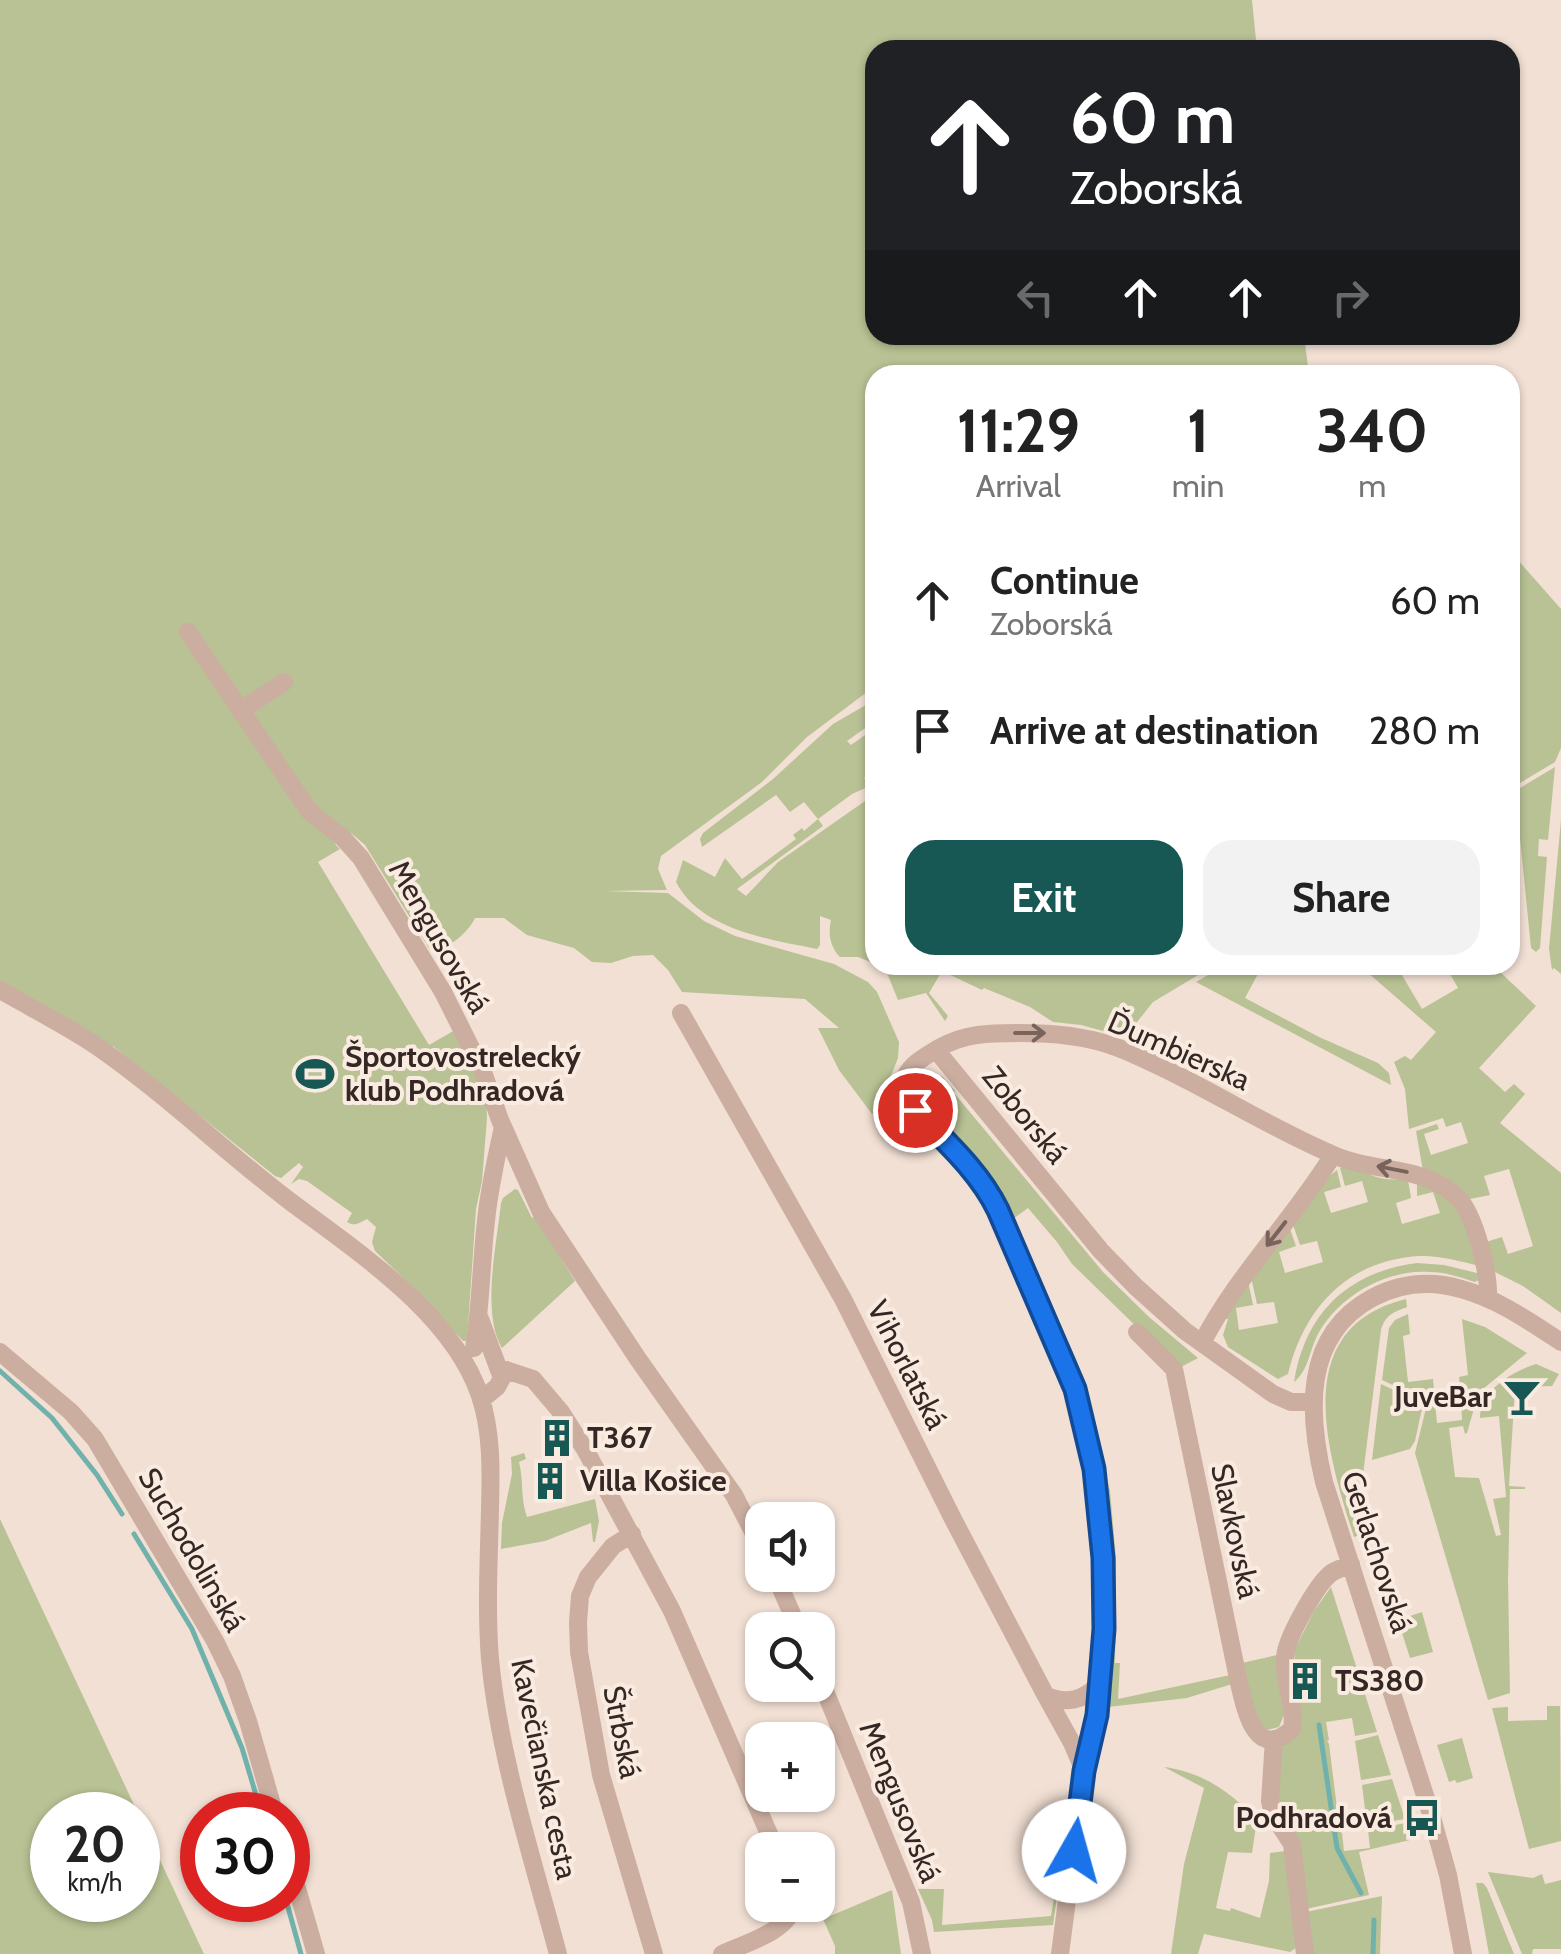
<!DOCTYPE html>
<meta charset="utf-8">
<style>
body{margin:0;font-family:Cabin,sans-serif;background:#f2f2f2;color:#222;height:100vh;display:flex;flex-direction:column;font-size:38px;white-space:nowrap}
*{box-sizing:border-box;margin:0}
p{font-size:32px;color:#767676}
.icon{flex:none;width:55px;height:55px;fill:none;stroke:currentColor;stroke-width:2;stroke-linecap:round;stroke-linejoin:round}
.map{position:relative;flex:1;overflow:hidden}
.sheet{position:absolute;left:865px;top:365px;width:655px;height:610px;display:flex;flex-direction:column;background:#fff;border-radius:30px;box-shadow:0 2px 8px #0004}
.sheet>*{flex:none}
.banner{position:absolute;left:865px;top:40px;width:655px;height:305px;border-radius:30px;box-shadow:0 2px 8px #0004;background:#202124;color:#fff;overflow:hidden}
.buttons{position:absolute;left:745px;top:1502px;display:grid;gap:20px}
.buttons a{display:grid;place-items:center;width:90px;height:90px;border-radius:20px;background:#fff;box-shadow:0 2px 8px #0004;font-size:50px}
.speed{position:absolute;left:30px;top:1792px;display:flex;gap:20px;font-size:50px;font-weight:700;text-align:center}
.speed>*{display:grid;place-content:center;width:130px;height:130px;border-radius:50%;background:#fff;box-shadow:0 2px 8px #0004;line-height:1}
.speed small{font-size:25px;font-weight:400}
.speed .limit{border:15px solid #d22;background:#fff;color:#111}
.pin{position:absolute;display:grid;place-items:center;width:85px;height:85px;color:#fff;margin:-42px;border:5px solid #fff;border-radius:50%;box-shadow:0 2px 10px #0007}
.me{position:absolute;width:110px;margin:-55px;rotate:7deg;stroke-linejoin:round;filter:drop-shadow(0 0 8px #0008)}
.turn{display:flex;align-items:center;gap:35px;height:210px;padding:0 40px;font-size:45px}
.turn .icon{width:130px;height:130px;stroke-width:2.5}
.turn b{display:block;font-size:70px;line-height:85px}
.lanes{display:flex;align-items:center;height:95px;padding:0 40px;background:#0003;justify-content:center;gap:50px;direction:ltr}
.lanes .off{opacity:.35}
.eta{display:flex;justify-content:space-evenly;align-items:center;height:170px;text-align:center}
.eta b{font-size:60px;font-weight:700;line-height:70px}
.action{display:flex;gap:20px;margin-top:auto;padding:20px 40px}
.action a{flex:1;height:115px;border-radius:30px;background:#175854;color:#fff;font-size:40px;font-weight:700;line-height:115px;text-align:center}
.action a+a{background:#f2f2f2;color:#222}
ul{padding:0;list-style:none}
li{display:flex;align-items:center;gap:30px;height:130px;padding:0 40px}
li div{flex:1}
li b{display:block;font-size:38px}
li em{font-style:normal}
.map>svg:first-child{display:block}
.green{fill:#b8c294;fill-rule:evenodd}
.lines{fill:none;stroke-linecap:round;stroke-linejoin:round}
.stream{stroke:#71b1ac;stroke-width:5}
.minor{stroke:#cbaea0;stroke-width:18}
.oneway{stroke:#78645c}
.route-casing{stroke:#114b97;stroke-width:25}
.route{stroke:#1a73e8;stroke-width:18}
.labels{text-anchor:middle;stroke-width:8;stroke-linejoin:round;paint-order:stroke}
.street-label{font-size:30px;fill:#342724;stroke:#faebe1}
.poi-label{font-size:30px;font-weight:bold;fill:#342724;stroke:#faebe1;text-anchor:start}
</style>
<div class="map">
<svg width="1561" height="1954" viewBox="0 0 1561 1954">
<rect width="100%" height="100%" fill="#f2e0d4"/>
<path class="green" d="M 0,0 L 1252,0 L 1257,50 L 875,50 L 875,335 L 1304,335 L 1309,375 L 875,375 L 875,686 L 807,737 L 762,782 L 661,856 L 658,869 L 667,890 L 604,891 L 668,893 L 704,921 L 735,936 L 834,964 L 868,982 L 877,992 L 899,1042 L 898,1058 L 889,1081 L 893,1097 L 902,1112 L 928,1139 C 906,1138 891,1128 878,1111 L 872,1114 L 839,1070 L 818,1028 L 839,1028 L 805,999 L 682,992 L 668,970 L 653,955 L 633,956 L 611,963 L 592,962 L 574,948 L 527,935 L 504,918 L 475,918 C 468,933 448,950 430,950 L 365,845 L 351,833 L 335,844 L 340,849 L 318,862 L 429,1045 L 455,1030 L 486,1100 L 487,1118 L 482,1181 L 476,1209 L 467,1341 L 463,1341 L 416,1290 L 375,1251 L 372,1242 L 376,1227 L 367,1219 C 359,1223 355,1227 347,1222 L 352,1213 L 307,1181 L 299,1179 L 291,1184 L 303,1167 L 299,1163 L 281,1178 L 275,1176 L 113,1046 L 107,1052 L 0,990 Z
M 1510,551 L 1561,609 L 1561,748 L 1555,762 L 1510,789 Z
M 871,702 L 875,702 L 875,721 L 847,741 L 851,745 L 875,728 L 875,781 L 870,774 L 864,778 L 870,786 L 852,794 L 818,819 L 823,826 L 737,889 L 746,896 L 778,862 L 875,794 L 875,964 L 858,957 L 840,957 C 830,946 828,935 831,920 L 820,916 L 820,945 L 817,949 C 768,939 701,930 676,882 L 683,860 L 715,877 L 725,858 L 742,879 L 796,839 L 793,835 L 802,828 L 804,831 L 818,819 L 804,802 L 790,812 L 776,795 L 702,847 L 700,839 L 703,833 L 773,779 L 833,724 Z
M 1555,767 L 1548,840 L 1539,839 L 1538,856 L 1547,857 L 1540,948 L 1536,952 L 1531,948 L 1517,808 L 1510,811 L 1510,794 Z
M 1561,820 L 1561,974 L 1554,968 L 1552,970 L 1549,949 Z
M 877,965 L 1215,965 L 1153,1002 L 1125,1037 L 1081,1025 L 1053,1022 L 1030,1007 L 984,988 L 982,990 L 942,971 L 929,993 L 948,1016 L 945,1021 L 926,993 L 898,1000 L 887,973 Z
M 1225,965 L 1247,965 L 1259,972 L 1245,998 L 1319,1037 L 1378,1063 L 1389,1073 L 1391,1085 L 1196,982 Z
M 1359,965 L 1396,965 L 1422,1009 L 1458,988 L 1445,965 L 1495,965 L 1499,971 L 1536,1006 L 1479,1068 L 1505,1092 L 1514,1084 L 1525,1094 L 1500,1123 L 1561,1173 L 1561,1313 L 1523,1286 L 1495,1272 L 1486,1242 L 1502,1237 L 1508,1254 L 1533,1246 L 1509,1169 L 1484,1176 L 1490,1195 L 1470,1199 L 1460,1189 L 1423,1171 L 1416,1131 L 1437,1124 L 1439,1129 L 1424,1134 L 1431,1155 L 1468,1143 L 1461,1122 L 1446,1127 L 1443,1118 L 1409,1129 L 1405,1089 L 1394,1062 L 1405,1056 L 1411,1060 L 1436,1032 Z
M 931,1074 L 943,1077 L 955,1091 L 954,1093 L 1103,1272 L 1149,1317 L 1198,1358 L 1179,1368 L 1072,1264 L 1057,1242 L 1028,1208 L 1013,1219 L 1076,1359 L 1088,1391 L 1095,1424 L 1075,1359 L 999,1190 L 974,1156 L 920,1100 C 914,1087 918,1078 931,1074 Z
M 1347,1166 L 1361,1167 C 1372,1181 1392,1179 1408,1180 L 1411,1198 L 1396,1203 L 1402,1224 L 1440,1213 L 1433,1192 L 1417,1196 L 1417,1182 L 1430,1186 L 1460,1209 L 1480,1266 C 1459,1261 1439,1255 1418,1256 C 1347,1261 1304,1308 1288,1374 L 1278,1379 L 1228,1347 L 1223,1335 L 1228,1319 L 1223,1319 L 1248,1281 L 1253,1305 L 1236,1308 L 1239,1330 L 1278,1323 L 1274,1302 L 1257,1304 L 1251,1277 L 1289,1226 L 1296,1246 L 1279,1252 L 1285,1273 L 1323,1262 L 1317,1241 L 1300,1245 L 1292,1222 L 1327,1178 L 1337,1170 L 1341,1187 L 1324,1192 L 1331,1213 L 1368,1202 L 1362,1181 L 1345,1186 L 1340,1168 Z
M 515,1189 L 518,1190 L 532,1218 L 535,1216 L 575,1281 L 502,1348 C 481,1313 497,1243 501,1203 L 503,1198 Z
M 1417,1263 L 1444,1265 L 1481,1274 L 1479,1280 L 1475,1282 C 1460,1277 1445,1272 1429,1272 C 1386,1269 1339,1296 1318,1334 C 1309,1351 1309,1370 1294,1382 C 1305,1313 1348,1272 1417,1263 Z
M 1406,1299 L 1407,1307 C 1394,1312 1385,1315 1381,1330 L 1360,1499 L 1363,1534 L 1354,1537 C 1328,1455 1287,1328 1406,1299 Z
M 1408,1314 L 1410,1334 L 1403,1336 L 1408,1382 L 1433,1379 L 1435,1399 L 1424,1400 L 1382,1380 L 1389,1328 L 1395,1320 Z
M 1462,1319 L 1485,1327 L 1527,1353 L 1478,1393 L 1461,1396 L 1459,1377 L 1468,1375 Z
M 1536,1364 L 1559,1374 L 1552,1386 L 1515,1387 L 1509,1486 L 1525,1487 L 1525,1489 L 1510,1489 L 1508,1580 L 1510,1693 L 1488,1700 L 1415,1453 L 1427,1404 L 1435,1403 L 1437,1423 L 1462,1420 L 1461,1401 L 1477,1398 L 1467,1433 L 1465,1434 L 1463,1426 L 1449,1428 L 1455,1477 L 1479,1478 L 1496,1536 L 1501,1535 L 1493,1499 L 1506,1497 L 1499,1416 L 1480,1418 C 1480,1390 1512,1372 1536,1364 Z
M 1381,1384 L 1423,1404 L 1415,1441 L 1410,1449 L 1372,1460 Z
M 524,1453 L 526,1459 L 519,1462 C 524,1482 520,1497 527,1517 L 595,1499 L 599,1521 L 595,1542 L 593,1542 L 591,1523 L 545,1541 L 501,1549 L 502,1523 L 512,1474 L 511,1457 Z
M 1102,1458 L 1110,1491 L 1116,1559 L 1115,1663 L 1120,1663 L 1118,1699 L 1230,1675 L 1232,1684 L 1187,1698 L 1108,1707 C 1114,1621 1117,1543 1102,1458 Z
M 0,1519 L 204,1954 L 0,1954 ZM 138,1815 L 138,1900 L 52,1900 L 52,1815 Z
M 1331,1587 L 1377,1732 L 1355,1736 L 1352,1718 L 1326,1722 L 1329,1740 L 1327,1741 L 1329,1744 L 1340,1832 L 1342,1833 L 1344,1851 L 1370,1848 L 1368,1830 L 1406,1823 L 1410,1840 L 1359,1852 L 1369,1895 L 1306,1909 L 1277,1794 L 1278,1761 L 1296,1685 L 1294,1651 L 1314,1611 Z
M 1422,1612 L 1433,1652 L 1410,1658 L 1398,1620 Z
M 1277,1655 L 1284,1715 L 1279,1727 L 1267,1730 L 1257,1721 L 1242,1663 Z
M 1547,1706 L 1560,1706 L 1561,1841 L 1529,1849 L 1492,1708 L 1508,1707 L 1508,1721 L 1547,1720 Z
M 1378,1735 L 1391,1775 L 1361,1780 L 1355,1741 Z
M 1462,1738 L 1473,1778 L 1457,1783 L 1455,1780 L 1449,1782 L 1437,1745 Z
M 1164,1767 C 1203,1772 1238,1795 1260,1827 L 1256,1826 L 1252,1853 L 1228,1852 L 1216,1908 L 1230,1911 L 1231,1908 L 1260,1918 L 1269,1881 L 1270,1853 L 1286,1851 L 1300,1945 L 1290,1952 L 1204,1934 L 1198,1954 L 1171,1954 L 1184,1864 L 1204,1788 Z
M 1392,1779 L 1405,1819 L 1367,1825 L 1362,1785 Z
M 1062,1847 L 1064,1847 L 1053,1925 L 934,1932 L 932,1920 L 918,1889 L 944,1889 L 942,1925 L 1051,1916 Z
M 1488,1872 L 1533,1878 L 1542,1874 L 1545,1884 L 1561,1880 L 1561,1949 L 1533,1949 L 1532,1954 L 1522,1954 Z
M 1476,1883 L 1483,1883 L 1487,1888 L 1514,1954 L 1489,1954 Z
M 892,1890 L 901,1954 L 835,1954 L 835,1946 L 823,1919 Z
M 1382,1896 L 1380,1954 L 1311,1954 L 1306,1912 Z"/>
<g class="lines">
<path class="stream" d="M 0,1371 L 52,1418 L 97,1475 L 122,1514
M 134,1534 L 192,1629 L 242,1748 L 262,1815
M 1319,1725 L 1337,1848 L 1361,1893
M 286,1900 L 301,1954
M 1373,1954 L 1374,1920"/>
<path class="minor" d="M 188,632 L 309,811 L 343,838 L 361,858 L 443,992 L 483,1072 L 500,1120 L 541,1212 L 638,1359 L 734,1495 L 762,1549
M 240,711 L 284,682
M 0,990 C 33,1009 67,1026 98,1047 C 164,1093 223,1150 287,1199 C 354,1250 452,1312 480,1396 C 492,1432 491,1471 490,1508 C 489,1558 486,1609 490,1659 C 499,1756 533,1860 558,1954
M 681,1013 L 843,1299 L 953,1519 L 1046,1696 C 1067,1704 1083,1701 1099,1684
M 936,1050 L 1101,1251 L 1136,1287 L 1185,1331 L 1273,1394 L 1291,1402 L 1314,1402
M 480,1319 L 502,1378 L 497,1387 L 481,1400
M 1137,1332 L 1174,1369 L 1239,1683 C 1245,1708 1255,1763 1292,1729 C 1296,1706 1283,1682 1285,1658 C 1285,1640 1316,1586 1330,1574 C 1335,1570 1345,1567 1351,1564
M 1202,1343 C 1237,1275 1293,1220 1333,1155
M 474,1348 C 481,1306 481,1264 486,1221 C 489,1189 496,1159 503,1127
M 0,1352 L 71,1412 L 95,1439 L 215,1641 L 232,1676 L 248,1721 L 275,1815
M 500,1368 L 533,1379 L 561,1412 L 586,1451 L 672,1611 L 776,1850
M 632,1534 L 613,1546 L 588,1577 L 580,1596 L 578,1622 L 579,1652 L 601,1775 L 654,1954
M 775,1575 L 799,1630
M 818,1674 L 911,1902 L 922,1954
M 1046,1696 L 1072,1743 L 1084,1771
M 1274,1739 L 1270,1801 L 1273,1815 L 1292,1844 L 1305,1954
M 288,1857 L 316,1954
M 722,1954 C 745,1943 788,1932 794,1905
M 1060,1954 L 1084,1771 L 1097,1715 L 1101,1672 L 1103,1629 L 1100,1520 L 1094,1469 L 1075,1389 L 998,1210 C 989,1193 979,1179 966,1164 C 947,1142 908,1113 903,1084 C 906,1066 924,1057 939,1048 C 965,1033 990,1033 1020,1033 C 1050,1033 1081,1035 1110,1045 C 1127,1050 1143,1059 1159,1066 C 1218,1094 1276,1131 1336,1156 C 1375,1173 1424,1165 1457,1197 C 1475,1214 1489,1273 1488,1297
M 1463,1954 L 1448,1875 L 1431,1814 L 1324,1482 C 1308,1415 1302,1336 1372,1298 C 1400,1283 1430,1280 1461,1289 C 1498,1299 1529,1321 1561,1342"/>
</g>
<defs><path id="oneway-shaft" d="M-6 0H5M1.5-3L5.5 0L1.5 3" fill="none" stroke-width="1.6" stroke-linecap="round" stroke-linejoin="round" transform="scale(2.5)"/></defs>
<g class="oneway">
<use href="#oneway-shaft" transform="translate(1030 1033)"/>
<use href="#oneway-shaft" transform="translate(1392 1169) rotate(-169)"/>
<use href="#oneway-shaft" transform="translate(1276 1234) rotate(128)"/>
</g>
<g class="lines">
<g class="route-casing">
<path id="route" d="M 915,1110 C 945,1141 979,1171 998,1210 L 1075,1389 L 1094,1469 L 1103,1558 L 1104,1629 L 1097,1715 L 1084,1771 L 1074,1851"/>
</g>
<use href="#route" class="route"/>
</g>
<defs>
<g id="stadium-bare" transform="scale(3)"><path d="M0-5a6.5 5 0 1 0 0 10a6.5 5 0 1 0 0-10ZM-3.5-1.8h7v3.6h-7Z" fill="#175854" stroke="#faebe1" stroke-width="2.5" paint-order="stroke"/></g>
<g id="bar-bare" transform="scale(3)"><path d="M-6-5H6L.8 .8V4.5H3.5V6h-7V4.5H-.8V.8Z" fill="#175854" stroke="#faebe1" stroke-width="2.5" paint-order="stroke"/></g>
<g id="building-bare" transform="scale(3)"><path d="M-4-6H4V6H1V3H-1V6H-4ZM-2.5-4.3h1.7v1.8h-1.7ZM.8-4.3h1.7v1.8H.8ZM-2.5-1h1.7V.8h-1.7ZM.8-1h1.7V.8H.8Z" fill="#175854" stroke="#faebe1" stroke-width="2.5" paint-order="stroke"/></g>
<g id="bus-bare" transform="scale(3)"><path d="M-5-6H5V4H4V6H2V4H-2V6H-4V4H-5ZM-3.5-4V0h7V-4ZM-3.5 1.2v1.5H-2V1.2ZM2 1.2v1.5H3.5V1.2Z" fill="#175854" stroke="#faebe1" stroke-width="2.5" paint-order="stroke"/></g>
</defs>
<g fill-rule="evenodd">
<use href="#stadium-bare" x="315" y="1074"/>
<use href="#bar-bare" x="1522" y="1397"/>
<use href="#building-bare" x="557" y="1438"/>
<use href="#building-bare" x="550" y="1481"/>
<use href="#building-bare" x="1305" y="1681"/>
<use href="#bus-bare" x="1422" y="1818"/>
</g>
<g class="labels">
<g class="street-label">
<text transform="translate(439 937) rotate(60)" y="10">Mengusovská</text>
<text transform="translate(1179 1051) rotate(24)" y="10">Ďumbierska</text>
<text transform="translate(1025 1115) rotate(51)" y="10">Zoborská</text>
<text transform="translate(907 1365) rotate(63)" y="10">Vihorlatská</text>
<text transform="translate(1235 1531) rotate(78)" y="10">Slavkovská</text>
<text transform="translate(192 1550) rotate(60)" y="10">Suchodolinská</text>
<text transform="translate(1377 1552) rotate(72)" y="10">Gerlachovská</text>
<text transform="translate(622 1732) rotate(79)" y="10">Štrbská</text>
<text transform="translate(544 1769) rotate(78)" y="10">Kavečianska cesta</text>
<text transform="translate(900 1802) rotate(68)" y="10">Mengusovská</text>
</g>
<g class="poi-label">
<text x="345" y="1067">Športovostrelecký<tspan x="345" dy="34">klub Podhradová</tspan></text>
<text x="1492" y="1407" text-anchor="end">JuveBar</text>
<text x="587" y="1448">T367</text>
<text x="580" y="1491">Villa Košice</text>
<text x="1335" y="1691">TS380</text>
<text x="1392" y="1828" text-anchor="end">Podhradová</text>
</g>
</g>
</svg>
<div class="buttons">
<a><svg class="icon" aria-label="sound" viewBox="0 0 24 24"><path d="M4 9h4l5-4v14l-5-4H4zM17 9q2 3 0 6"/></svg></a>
<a><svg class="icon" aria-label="search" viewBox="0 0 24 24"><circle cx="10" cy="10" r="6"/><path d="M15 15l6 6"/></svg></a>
<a>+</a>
<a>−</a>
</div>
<div class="speed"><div>20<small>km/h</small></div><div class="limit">30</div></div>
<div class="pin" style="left:915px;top:1110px;background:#d93025"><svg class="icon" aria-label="arrive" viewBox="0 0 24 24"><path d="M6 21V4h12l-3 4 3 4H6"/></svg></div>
<svg class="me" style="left:1074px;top:1851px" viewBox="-20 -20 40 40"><circle r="19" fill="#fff"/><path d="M0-13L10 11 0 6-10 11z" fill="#1a73e8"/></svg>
<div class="banner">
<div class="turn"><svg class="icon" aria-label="ahead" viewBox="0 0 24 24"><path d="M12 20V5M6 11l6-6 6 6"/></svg><div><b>60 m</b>Zoborská</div></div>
<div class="lanes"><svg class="icon off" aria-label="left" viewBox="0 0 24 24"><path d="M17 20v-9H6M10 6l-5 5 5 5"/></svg><svg class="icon" aria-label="ahead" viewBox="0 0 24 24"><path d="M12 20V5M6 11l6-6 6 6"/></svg><svg class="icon" aria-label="ahead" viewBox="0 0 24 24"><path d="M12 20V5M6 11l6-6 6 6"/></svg><svg class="icon off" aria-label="right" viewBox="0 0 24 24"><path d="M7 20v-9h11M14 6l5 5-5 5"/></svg></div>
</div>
<section class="sheet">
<div class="eta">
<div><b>11:29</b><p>Arrival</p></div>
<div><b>1</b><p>min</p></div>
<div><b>340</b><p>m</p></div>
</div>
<ul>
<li><svg class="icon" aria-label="ahead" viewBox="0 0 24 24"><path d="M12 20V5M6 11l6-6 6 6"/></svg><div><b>Continue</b><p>Zoborská</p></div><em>60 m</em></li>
<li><svg class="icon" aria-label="arrive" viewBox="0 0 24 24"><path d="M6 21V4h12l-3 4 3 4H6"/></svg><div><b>Arrive at destination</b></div><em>280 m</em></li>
</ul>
<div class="action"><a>Exit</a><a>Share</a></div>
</section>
</div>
